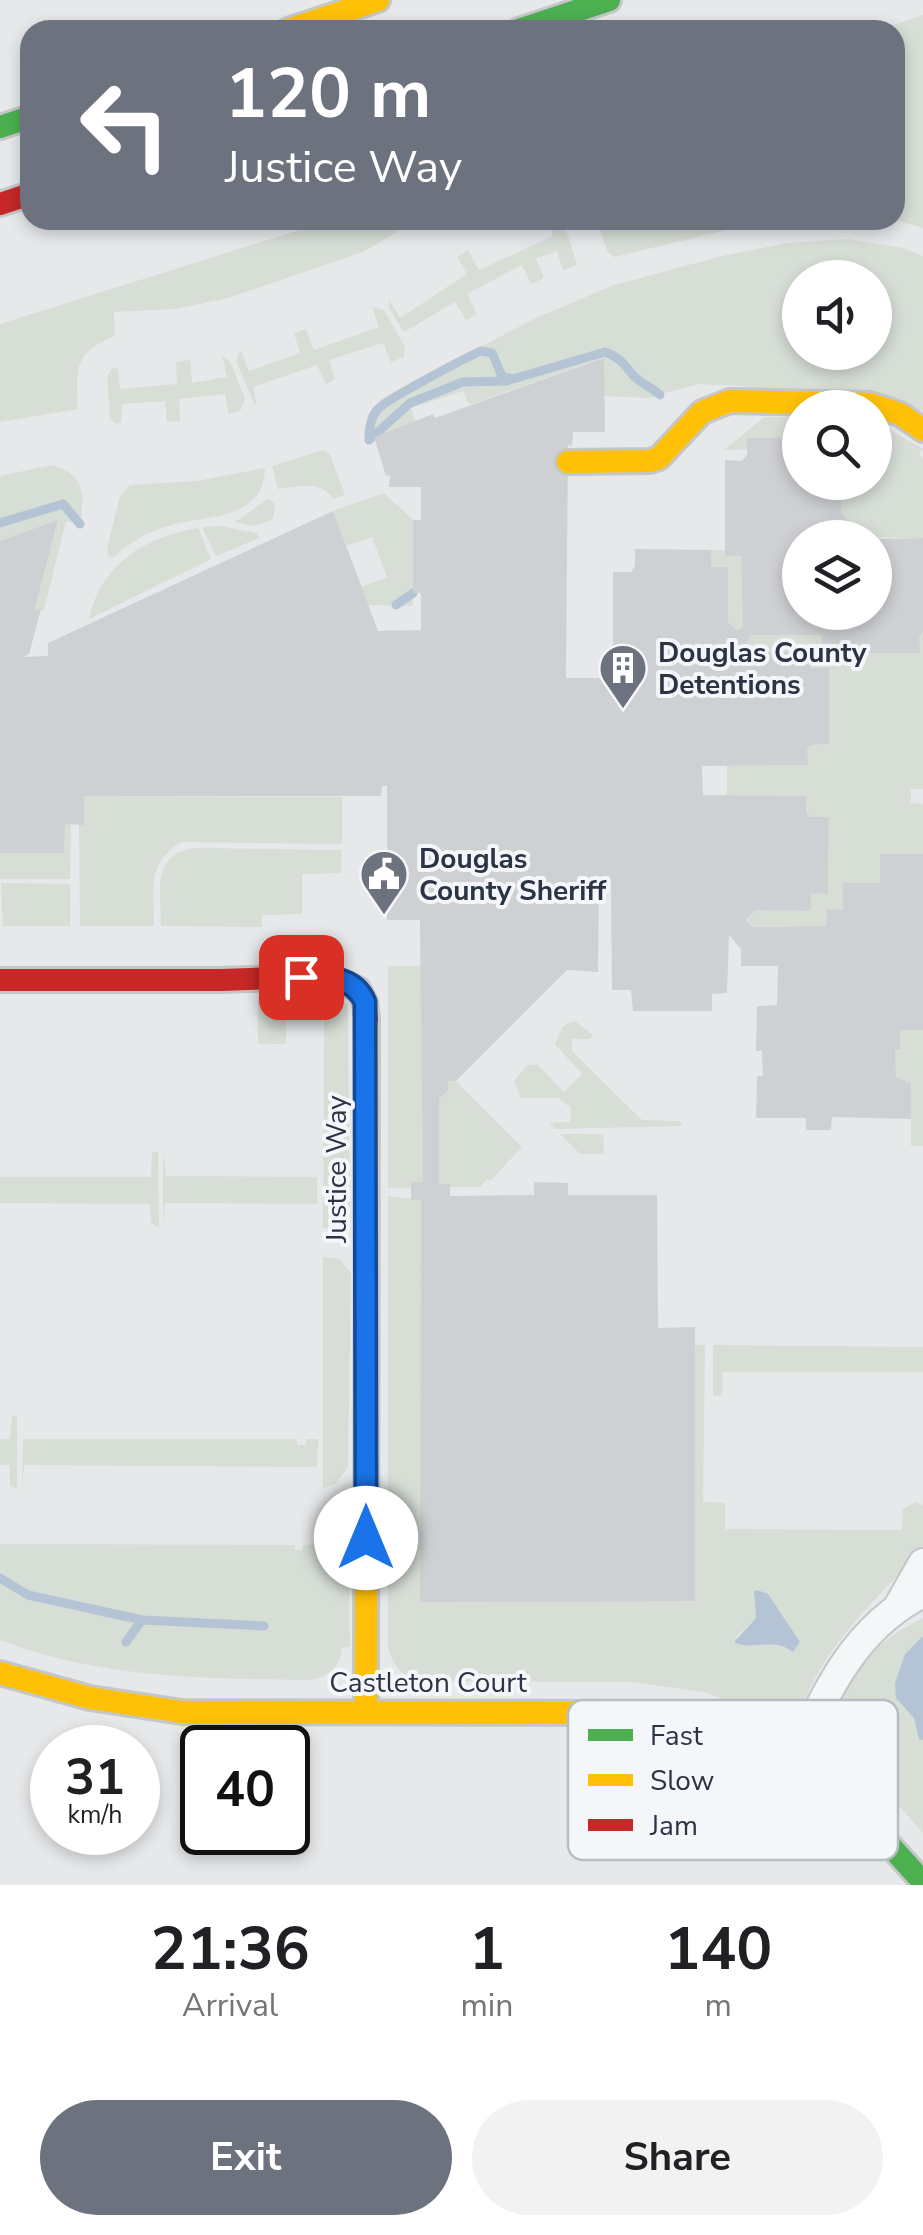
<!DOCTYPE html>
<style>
body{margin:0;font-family:"Nunito Sans",sans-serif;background:#f2f2f2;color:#202124;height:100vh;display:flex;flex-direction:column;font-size:38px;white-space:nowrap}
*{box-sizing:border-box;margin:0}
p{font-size:32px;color:#757577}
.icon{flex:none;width:55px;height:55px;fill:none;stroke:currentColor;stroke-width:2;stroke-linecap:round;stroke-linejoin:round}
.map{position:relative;height:1885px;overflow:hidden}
.drawer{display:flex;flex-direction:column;background:#fff;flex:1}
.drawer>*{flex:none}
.hud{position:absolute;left:20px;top:20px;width:885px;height:210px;border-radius:30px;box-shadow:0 5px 15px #0003;background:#6c737f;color:#fff;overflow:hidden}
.controls{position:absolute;left:782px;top:260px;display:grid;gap:20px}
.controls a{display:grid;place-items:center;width:110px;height:110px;border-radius:50%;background:#fff;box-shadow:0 5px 15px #0003;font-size:50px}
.speed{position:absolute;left:30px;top:1725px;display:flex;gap:20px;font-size:50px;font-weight:700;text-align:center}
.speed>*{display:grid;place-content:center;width:130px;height:130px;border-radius:50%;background:#fff;box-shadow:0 5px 15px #0003;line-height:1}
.speed small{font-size:25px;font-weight:400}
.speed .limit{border:5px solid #111;border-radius:15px;background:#fff;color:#111}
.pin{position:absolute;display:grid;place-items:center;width:85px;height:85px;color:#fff;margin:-42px;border-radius:20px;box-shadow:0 5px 15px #0006}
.me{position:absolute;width:110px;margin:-55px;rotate:0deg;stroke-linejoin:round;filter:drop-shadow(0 0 8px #0008)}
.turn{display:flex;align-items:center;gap:35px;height:210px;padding:0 40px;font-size:45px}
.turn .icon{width:130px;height:130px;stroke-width:2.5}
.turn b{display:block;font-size:70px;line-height:85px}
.eta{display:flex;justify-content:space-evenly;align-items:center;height:170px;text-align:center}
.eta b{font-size:60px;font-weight:700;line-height:70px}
.cta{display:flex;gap:20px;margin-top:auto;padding:20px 40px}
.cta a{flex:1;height:115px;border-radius:60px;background:#6c737f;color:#fff;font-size:40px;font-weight:700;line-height:115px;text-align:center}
.cta a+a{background:#f2f2f2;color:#202124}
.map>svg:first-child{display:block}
.green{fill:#d6ded6;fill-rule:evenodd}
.water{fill:#b4c4d5}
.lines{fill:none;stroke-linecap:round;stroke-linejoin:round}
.stream{stroke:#b4c4d5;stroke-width:9}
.building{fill:#ced0d3}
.street-casing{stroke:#c4c6c8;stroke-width:32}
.fast-casing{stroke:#c4c6c8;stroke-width:28}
.slow-casing{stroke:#c4c6c8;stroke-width:28}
.jam-casing{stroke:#c4c6c8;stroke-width:28}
.street{stroke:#f5f6f7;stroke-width:28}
.fast{stroke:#4caf50;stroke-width:22}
.slow{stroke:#ffc107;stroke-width:22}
.jam{stroke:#c62828;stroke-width:22}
.route-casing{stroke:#114b97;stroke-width:25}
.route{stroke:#1a73e8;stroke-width:18}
.labels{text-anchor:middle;stroke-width:8;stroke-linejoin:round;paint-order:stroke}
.poi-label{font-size:28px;font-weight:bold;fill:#2b3445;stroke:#f4f6f9;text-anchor:start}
.street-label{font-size:28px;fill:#2b3445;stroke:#f4f6f9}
.key{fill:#f4f6f9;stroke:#b8bcc3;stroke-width:2.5}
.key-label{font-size:28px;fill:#2b3445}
</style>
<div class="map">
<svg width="923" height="1885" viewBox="0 0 923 1885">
<rect width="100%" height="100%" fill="#e6e8ea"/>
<path class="green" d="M 923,15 L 923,228 L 895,220 L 895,30 L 879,30 Z
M 331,220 L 417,220 L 363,252 L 228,298 L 175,309 L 114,312 L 115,336 C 75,352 75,368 78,409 L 0,422 L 0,324 Z
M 548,220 L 563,220 L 577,265 L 563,270 L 557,251 L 536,259 L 544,278 L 531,284 L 522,265 L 467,294 L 477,314 L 466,320 L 455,302 L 404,332 L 389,308 L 389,299 L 400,318 L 467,274 L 457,257 L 468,250 L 479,270 L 553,236 Z
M 596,220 L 768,220 L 614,257 L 608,252 Z
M 848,239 L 903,248 L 923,256 L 923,411 L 742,386 L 698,384 L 649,398 L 604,396 L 603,358 L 469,405 L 463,391 L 411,408 L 415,421 L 374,437 L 375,440 L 365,444 L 368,416 L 381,399 L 536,318 L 614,285 L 722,256 L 787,243 ZM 800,278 L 875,278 L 875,352 L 800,352 Z
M 372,307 L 384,310 L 405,347 L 404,357 L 391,362 L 383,343 L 329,360 L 335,379 L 326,384 L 317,365 L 253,387 L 257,406 L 254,403 L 236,360 L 241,350 L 249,371 L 300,353 L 294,333 L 306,329 L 314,350 L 379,327 Z
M 222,355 L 230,361 L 245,399 L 240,411 L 229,414 L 225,394 L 179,399 L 180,421 L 167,422 L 165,401 L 122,404 L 121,422 L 117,424 L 110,419 L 107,377 L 112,368 L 118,369 L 120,389 L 177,384 L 176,362 L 190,360 L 192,383 L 227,377 Z
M 764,417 L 800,417 L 800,438 L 748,438 L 747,449 L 724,450 Z
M 875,421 L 923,449 L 919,454 L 923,459 L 923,538 L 866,537 L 841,512 L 841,483 L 875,482 Z
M 323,450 L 330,455 L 345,495 L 334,499 C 319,479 300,487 278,489 L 272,466 Z
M 52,465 C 85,474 85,495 80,524 L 66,521 L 44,610 L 34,611 L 57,521 L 0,541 L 0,476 Z
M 265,468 C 264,521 205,515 168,526 C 147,532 130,542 114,557 L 108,556 L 107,548 L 120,496 L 130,485 L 197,481 Z
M 384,493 L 413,520 L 413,606 L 368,605 L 361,587 L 387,577 L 372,537 L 346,546 L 333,511 Z
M 268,499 L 275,504 L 274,516 L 270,521 L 253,526 L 235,522 Z
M 221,526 L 256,533 L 259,538 L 216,556 L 202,527 Z
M 198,528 L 211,559 L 89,619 C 101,563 146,537 198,528 Z
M 711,550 L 725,550 L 726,556 L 741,556 L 743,627 L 737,630 L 728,622 L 728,568 L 711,567 Z
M 923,633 L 923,789 L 911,789 L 911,803 L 923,804 L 923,854 L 880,854 L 880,883 L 843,883 L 843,910 L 827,910 L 826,926 L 753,927 L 746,920 L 755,910 L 810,911 L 811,893 L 828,894 L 829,817 L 810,817 L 806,812 L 806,796 L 727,795 L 727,766 L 807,765 L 807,749 L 811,745 L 829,744 L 829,669 L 810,668 L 809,651 L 757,652 L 747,642 L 752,635 L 822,635 L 823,654 L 919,653 L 919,637 Z
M 84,796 L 342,797 L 342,844 L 182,842 C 146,862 154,890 154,926 L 80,926 L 79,825 Z
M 65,824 L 71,824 L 70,879 L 0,879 L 0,853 L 64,853 Z
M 200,848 L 342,850 L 341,873 L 302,874 L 302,914 L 262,915 L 262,927 L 161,926 C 161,891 150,850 200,848 Z
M 1,883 L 70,884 L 70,926 L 3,926 Z
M 388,966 L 421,966 L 423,1182 L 411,1182 L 411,1188 L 388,1188 Z
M 258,997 L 286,997 L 286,1044 L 258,1044 Z
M 331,997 L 348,1004 L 350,1216 L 339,1227 L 323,1228 L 324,1000 Z
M 575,1021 L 593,1035 L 590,1039 L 572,1039 L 572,1051 L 642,1120 L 679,1121 L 683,1126 L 555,1129 L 550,1123 L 570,1122 L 571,1108 L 558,1098 L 521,1098 L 514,1081 L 527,1065 L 538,1065 L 564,1092 L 582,1074 L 555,1044 L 563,1026 Z
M 900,1030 L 923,1030 L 923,1146 L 911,1146 L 911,1083 L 896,1077 L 895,1049 L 900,1049 Z
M 448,1081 L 456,1081 L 522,1147 L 490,1181 L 487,1179 L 480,1187 L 450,1187 L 449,1184 L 439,1184 L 439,1099 L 448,1090 Z
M 560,1134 L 603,1134 L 604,1154 L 580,1154 Z
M 152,1152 L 158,1152 L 159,1228 L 151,1223 L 150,1204 L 0,1203 L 0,1177 L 151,1177 Z
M 163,1152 L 166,1176 L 317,1177 L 317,1204 L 165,1203 L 163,1227 Z
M 388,1196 L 421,1200 L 420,1601 L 695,1601 L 695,1345 L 705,1345 L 703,1502 L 725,1503 L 725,1529 L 902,1530 L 903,1509 L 916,1502 L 923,1505 L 923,1549 C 877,1598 824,1645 801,1710 L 793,1706 L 784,1714 L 774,1716 L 703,1692 L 633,1682 L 419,1681 C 403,1678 391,1662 388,1647 ZM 754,1597 L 788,1628 L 800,1643 L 788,1649 L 762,1642 L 743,1646 L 736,1637 L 756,1618 Z
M 323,1257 L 340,1259 L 351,1273 L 348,1467 L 335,1484 L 323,1488 Z
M 713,1345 L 923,1347 L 923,1372 L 723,1372 L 722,1395 L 713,1396 Z
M 12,1416 L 17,1416 L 17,1489 L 10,1486 L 10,1465 L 0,1465 L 0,1439 L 10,1439 Z
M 23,1439 L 296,1439 L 298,1445 L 306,1445 L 306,1439 L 318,1439 L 317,1467 L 24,1465 L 22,1488 Z
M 319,1521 L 340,1532 L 348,1544 L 350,1647 L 342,1648 C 340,1668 329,1677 309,1680 C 204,1678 100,1679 0,1640 L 0,1544 L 295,1545 L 295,1550 L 303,1550 L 303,1545 L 316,1544 Z
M 923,1618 L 923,1636 L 905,1654 L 895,1683 L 914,1718 L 919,1738 L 923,1740 L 923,1833 L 887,1792 L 835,1746 L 835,1728 L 828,1725 C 852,1671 869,1645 923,1618 Z"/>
<path class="water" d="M 757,1590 L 768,1594 L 800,1642 L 793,1652 C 771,1636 752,1652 734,1642 L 756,1618 L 754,1591 Z
M 923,1636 L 923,1740 L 919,1739 L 914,1718 L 896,1698 L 895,1683 L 905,1654 Z"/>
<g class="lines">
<path class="stream" d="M 369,440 C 369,429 370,418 377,410 C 385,400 465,358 481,351 L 492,353 L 502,376 L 513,379 L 605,352 C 619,357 623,363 632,374 C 638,382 651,387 660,395
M 369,440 L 410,403 L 463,382 L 508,381
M 0,523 L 63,504 L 80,524
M 396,605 L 413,593
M 0,1578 L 28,1595 L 142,1620
M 126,1642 L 142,1620 L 264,1626"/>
</g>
<path class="building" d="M 604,358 L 605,432 L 573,432 L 572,446 L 568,445 L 566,678 L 613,678 L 613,572 L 631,572 L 635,566 L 635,549 L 711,550 L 711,567 L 728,567 L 728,622 L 737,630 L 743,627 L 741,556 L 725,556 L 725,460 L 742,461 L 747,455 L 747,438 L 800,438 L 800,482 L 841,482 L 841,512 L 866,538 L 800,538 L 800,612 L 875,612 L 875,539 L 923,538 L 923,632 L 919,637 L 920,653 L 822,654 L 822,635 L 752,635 L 747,642 L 757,652 L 810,651 L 810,668 L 829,668 L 829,744 L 811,745 L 807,749 L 808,765 L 702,766 L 703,795 L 806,796 L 806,812 L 810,817 L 829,817 L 828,894 L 811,893 L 811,911 L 755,910 L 746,920 L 753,927 L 826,926 L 827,909 L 843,910 L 843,883 L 880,883 L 880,854 L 923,854 L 923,1030 L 900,1030 L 900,1049 L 895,1049 L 896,1077 L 911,1083 L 911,1119 L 832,1117 L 831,1130 L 806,1130 L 806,1118 L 756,1118 L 757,1077 L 763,1075 L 762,1051 L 756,1051 L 757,1006 L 777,1005 L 778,966 L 741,966 L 741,949 L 729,935 L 727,993 L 712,994 L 712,1011 L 633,1011 L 631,990 L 612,990 L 611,882 L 599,882 L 598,972 L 567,970 L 456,1081 L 448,1081 L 448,1090 L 439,1099 L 439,1184 L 450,1184 L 450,1196 L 534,1195 L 534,1182 L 568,1183 L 568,1195 L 657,1195 L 658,1328 L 695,1327 L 695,1601 L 420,1602 L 421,1200 L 411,1200 L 411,1182 L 423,1182 L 420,920 L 387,920 L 387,786 L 382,786 L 381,796 L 84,796 L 84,825 L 65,824 L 64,853 L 0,853 L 0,541 L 58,520 L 34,611 L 41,609 L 29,654 L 23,657 L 48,656 L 48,643 L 333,511 L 378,631 L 421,630 L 421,593 L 413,593 L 413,520 L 421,520 L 421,487 L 389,487 L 390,475 L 386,476 L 374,437 L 433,414 L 435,418 Z"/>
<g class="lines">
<g class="street-casing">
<path id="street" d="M 899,1605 L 923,1563
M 796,1758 C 826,1691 855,1627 923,1593"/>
</g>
<g class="fast-casing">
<path id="fast" d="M 519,30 L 609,0
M 0,127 L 30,117
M 737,1732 C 822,1761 865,1819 923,1882"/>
</g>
<g class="slow-casing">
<path id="slow" d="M 288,30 L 378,0
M 568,462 L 650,461 L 659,458 L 702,412 L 730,401 L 870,404 L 900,414 L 923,430
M 0,1673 L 90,1698 L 182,1712 L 634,1713 L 697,1722 L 737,1732
M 366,1712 L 367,1019"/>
</g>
<g class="jam-casing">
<path id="jam" d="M 0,204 L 30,194
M 0,980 L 222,980 L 327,976 L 358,989 L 365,1002 L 367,1019"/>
</g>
<use href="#street" class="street"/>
<use href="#fast" class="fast"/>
<use href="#slow" class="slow"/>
<use href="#jam" class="jam"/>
</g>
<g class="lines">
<g class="route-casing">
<path id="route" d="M 301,977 C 326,976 354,976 365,1002 L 366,1538"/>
</g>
<use href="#route" class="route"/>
</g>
<defs>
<g id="building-pin" transform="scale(2.5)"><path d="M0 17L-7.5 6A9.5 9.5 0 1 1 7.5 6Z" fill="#6c737f" stroke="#f4f6f9"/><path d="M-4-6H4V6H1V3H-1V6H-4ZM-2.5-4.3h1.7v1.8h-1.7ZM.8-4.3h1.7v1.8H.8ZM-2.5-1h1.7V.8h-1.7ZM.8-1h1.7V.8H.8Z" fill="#fff"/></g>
<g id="civic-pin" transform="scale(2.5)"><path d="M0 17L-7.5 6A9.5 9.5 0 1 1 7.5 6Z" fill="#6c737f" stroke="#f4f6f9"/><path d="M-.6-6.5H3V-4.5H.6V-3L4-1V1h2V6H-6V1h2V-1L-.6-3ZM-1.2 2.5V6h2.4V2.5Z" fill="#fff"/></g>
</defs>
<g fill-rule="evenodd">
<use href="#building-pin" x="623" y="668"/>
<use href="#civic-pin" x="384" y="874"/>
</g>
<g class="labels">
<g class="poi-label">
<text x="658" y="662">Douglas County<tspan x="658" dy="32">Detentions</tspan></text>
<text x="419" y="868">Douglas<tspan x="419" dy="32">County Sheriff</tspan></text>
</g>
<g class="street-label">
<text transform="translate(336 1169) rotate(-90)" y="10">Justice Way</text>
<text x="428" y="1692">Castleton Court</text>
</g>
</g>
<rect x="568" y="1700" width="330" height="160" rx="15" class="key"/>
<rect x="588" y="1729" width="45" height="12" fill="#4caf50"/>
<rect x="588" y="1774" width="45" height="12" fill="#ffc107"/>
<rect x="588" y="1819" width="45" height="12" fill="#c62828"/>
<g class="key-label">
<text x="650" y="1745">Fast</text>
<text x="650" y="1790">Slow</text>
<text x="650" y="1835">Jam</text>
</g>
</svg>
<div class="controls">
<a><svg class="icon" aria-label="sound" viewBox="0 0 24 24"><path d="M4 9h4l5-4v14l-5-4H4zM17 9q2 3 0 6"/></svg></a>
<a><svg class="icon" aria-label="search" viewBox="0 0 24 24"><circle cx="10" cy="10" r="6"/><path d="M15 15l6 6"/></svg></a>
<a><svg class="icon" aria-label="layers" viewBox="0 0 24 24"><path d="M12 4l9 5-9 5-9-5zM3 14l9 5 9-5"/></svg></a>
</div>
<div class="speed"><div>31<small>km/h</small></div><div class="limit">40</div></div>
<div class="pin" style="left:301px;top:977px;background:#d93025"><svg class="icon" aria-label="arrive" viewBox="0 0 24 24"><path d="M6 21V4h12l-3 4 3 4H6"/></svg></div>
<svg class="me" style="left:366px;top:1538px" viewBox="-20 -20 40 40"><circle r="19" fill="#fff"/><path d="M0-13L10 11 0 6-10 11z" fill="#1a73e8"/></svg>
<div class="hud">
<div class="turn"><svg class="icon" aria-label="left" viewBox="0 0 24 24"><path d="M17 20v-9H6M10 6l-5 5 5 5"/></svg><div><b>120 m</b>Justice Way</div></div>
</div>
</div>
<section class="drawer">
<div class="eta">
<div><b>21:36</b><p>Arrival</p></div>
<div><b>1</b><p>min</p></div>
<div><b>140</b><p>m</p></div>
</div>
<div class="cta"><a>Exit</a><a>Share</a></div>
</section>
